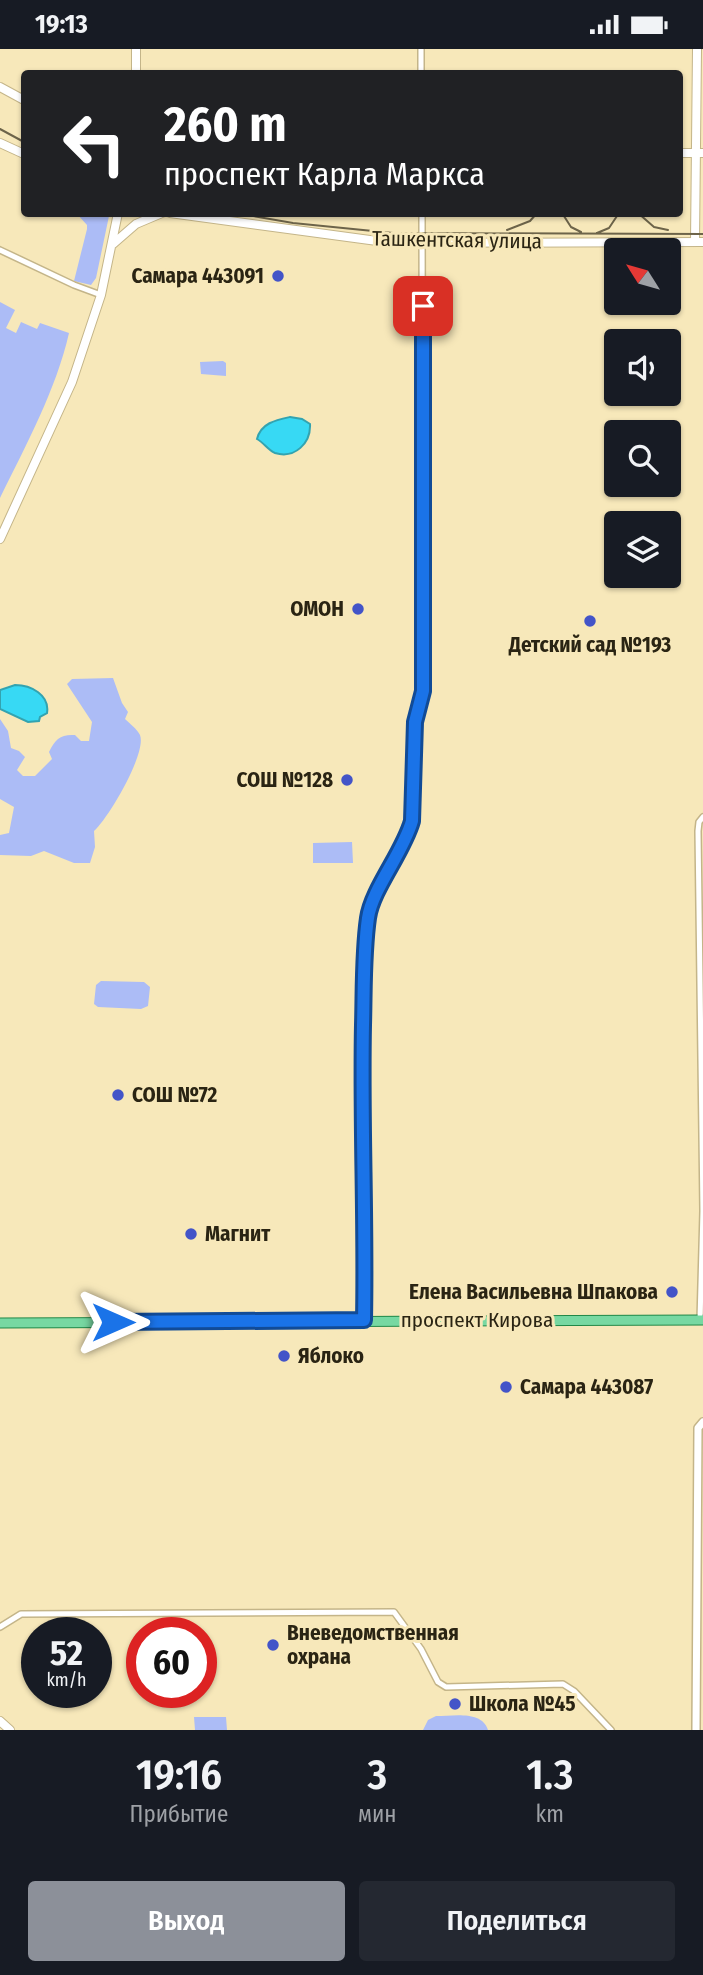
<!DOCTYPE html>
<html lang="ru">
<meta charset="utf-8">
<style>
body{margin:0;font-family:"Fira Sans Condensed",sans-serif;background:#242831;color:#f1f3f6;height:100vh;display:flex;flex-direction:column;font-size:26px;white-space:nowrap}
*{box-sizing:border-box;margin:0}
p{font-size:23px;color:#9ea1a6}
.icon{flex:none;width:38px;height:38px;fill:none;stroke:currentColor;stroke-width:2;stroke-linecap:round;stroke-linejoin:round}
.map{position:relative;height:1681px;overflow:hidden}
.details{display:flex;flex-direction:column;background:#171b24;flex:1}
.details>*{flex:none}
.top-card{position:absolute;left:21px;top:21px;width:662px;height:147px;border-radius:7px;box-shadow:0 2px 5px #0004;background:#202124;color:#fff;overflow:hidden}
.needle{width:46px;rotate:307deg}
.controls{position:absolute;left:604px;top:189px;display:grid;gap:14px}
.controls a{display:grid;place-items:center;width:77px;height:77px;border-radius:7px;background:#171b24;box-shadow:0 2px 5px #0004;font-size:35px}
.speed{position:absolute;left:21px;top:1568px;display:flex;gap:14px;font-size:35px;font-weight:700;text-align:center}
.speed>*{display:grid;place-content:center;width:91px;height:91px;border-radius:50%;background:#171b24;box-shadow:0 2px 5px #0004;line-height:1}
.speed small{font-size:18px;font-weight:400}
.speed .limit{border:10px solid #d22;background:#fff;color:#111}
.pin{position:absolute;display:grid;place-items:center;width:60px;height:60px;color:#fff;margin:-30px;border-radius:14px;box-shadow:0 4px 10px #0006}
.me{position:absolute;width:77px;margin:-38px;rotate:90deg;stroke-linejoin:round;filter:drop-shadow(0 0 5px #0008)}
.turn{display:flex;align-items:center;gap:24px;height:147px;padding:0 28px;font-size:32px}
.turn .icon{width:91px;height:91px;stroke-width:2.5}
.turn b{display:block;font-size:49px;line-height:60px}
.eta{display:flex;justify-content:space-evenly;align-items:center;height:119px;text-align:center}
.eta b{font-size:42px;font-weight:600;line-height:49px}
.button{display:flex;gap:14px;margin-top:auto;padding:14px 28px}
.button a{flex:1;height:80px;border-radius:7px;background:#8c9099;color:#fff;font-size:28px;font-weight:600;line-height:80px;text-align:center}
.button a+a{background:#242831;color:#f1f3f6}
.status{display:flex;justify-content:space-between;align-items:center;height:49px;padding:0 35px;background:#171b24;direction:ltr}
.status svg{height:19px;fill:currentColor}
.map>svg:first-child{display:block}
.green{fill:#acbcf6}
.water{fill:#37d9f4;stroke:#33a3b0;stroke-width:2}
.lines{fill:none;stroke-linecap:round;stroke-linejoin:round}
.minor-casing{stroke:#c4b589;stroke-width:8}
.tertiary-casing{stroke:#c4b589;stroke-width:10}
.secondary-casing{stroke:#c4b589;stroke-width:10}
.primary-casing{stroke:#218848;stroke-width:11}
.minor{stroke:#fff;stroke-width:5}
.tertiary{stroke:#fff;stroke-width:7}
.secondary{stroke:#fff;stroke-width:8}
.primary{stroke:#77d8a2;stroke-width:9}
.tram{stroke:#6d644a;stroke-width:2}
.route-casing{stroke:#114b97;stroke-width:18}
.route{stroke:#1a73e8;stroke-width:12}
.poi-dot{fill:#4354c8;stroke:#f7e8ba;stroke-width:2.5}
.labels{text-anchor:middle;stroke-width:6;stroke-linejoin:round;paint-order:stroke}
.street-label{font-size:21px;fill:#2a2413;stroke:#f7e8ba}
.poi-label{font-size:21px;font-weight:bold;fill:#2a2413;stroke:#f7e8ba;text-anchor:start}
</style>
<div class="status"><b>19:13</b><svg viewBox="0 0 49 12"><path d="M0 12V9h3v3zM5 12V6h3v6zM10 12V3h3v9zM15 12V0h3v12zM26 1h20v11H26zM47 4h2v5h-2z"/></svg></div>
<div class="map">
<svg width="703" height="1681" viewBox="0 0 703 1681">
<rect width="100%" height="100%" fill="#f7e8ba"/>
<path class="green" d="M 77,165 L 108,165 L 109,167 L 96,229 L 91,236 L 74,232 L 87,180 L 87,176 Z
M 0,253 L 15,261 L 6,279 L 16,284 L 21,273 L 37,280 L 40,274 L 69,284 C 56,341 26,396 0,449 Z
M 223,312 L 226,314 L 226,327 L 201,325 L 200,313 Z
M 113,629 L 122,654 L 128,663 L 125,670 C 129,674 137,680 140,686 C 147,704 108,770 94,782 L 95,798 L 90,814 L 74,814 L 44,802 L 31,807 L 0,806 L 0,786 L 9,784 L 14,758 L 0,750 L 0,670 L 8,682 L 11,699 L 19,702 L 25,708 L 17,721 L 23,727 L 35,727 L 52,710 L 49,703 C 55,690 61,685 75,686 L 81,692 L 89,692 L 92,673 L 67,635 L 72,630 Z
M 352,793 L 353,814 L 313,814 L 313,794 Z
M 101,932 L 144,933 L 150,938 L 148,957 L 141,960 L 98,958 L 94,955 L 96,936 Z
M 436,1667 C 453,1667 482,1661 488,1681 L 423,1681 L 428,1671 Z
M 194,1668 L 226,1668 L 227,1681 L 195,1681 Z"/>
<path class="water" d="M 290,368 L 302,370 L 310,375 C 311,394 295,410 275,404 C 269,402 264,394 257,390 C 261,374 276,371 290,368 Z
M 15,636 C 31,636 50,646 47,664 L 40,668 L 39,672 L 28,673 L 0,660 L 0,641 Z"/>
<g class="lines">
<g class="minor-casing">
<path id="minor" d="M 421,0 L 421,24
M 0,201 L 74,236 L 101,246
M 364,1271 L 362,1027 L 368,868 C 377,834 402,806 412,772 L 415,673 L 423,642 L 422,164
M 700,1271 L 703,1162 L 698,782 L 699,773 L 703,768
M 0,1578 L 21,1565 L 394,1563 L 421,1600 L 438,1633 L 446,1638 L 563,1635 L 574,1642 L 611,1681"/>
</g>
<g class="tertiary-casing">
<path id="tertiary" d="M 696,1681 L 698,1379 L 703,1373"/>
</g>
<g class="secondary-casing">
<path id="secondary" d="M 136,24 L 136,0
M 0,38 L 24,51
M 0,94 L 24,105
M 679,104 L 703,104
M 170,164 L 392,194 L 703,193
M 695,193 L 697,0
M 113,195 L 136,175 L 162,164
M 0,490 L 72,333 L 101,246 L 118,164
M 0,1672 L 10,1681"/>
</g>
<g class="primary-casing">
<path id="primary" d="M 0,1274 L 703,1271"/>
</g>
<use href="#minor" class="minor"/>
<use href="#tertiary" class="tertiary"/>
<use href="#secondary" class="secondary"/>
<use href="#primary" class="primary"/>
<path class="tram" d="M 0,80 L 24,93
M 236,164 L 293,174 L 393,184 L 703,185
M 562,164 L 571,178 L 581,183
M 638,164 L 654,178 L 668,181
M 507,181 L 530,172 L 537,164
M 597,184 L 609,179 L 619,164"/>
</g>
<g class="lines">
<g class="route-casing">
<path id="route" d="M 113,1273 L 364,1271 C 366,1172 361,1074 363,976 C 364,941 363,904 368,869 C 372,840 403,804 412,772 L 415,673 L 423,642 L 423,257"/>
</g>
<use href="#route" class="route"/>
</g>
<g class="poi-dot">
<circle cx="278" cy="227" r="7"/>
<circle cx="358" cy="560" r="7"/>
<circle cx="590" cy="572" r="7"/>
<circle cx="347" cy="731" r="7"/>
<circle cx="118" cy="1046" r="7"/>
<circle cx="191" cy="1185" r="7"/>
<circle cx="672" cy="1243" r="7"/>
<circle cx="284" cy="1307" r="7"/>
<circle cx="506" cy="1338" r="7"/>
<circle cx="273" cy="1596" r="7"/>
<circle cx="455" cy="1655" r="7"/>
</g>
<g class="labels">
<g class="street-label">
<text transform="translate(457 191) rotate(1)" y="7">Ташкентская улица</text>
<text x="477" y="1278">проспект Кирова</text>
</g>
<g class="poi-label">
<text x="264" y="234" text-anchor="end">Самара 443091</text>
<text x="344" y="567" text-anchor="end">ОМОН</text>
<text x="590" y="603" text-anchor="middle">Детский сад №193</text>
<text x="333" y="738" text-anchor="end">СОШ №128</text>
<text x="132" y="1053">СОШ №72</text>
<text x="205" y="1192">Магнит</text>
<text x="658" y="1250" text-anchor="end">Елена Васильевна Шпакова</text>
<text x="298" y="1314">Яблоко</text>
<text x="520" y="1345">Самара 443087</text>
<text x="287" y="1591">Вневедомственная<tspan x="287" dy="24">охрана</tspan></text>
<text x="469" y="1662">Школа №45</text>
</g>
</g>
</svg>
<div class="controls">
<a><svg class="needle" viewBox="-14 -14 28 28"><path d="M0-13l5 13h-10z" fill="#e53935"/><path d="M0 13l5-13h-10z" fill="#9ea1a6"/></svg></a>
<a><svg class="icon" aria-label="sound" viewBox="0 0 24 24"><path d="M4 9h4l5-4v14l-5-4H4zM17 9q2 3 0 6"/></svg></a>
<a><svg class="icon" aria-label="search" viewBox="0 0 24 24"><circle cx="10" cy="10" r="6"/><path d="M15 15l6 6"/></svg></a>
<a><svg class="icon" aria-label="layers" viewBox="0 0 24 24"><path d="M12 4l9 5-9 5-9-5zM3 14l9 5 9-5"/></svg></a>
</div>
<div class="speed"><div>52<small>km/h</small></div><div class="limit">60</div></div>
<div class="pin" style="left:423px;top:257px;background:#d93025"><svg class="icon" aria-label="arrive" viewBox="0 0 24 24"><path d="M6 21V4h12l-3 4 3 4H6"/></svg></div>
<svg class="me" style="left:113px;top:1273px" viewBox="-20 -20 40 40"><path d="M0-17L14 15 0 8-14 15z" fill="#1a73e8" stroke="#fff" stroke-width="4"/></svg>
<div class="top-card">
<div class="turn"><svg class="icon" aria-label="left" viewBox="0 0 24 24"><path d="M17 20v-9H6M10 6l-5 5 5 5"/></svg><div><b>260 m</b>проспект Карла Маркса</div></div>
</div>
</div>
<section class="details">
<div class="eta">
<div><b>19:16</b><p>Прибытие</p></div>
<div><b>3</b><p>мин</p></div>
<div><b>1.3</b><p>km</p></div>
</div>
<div class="button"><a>Выход</a><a>Поделиться</a></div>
</section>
